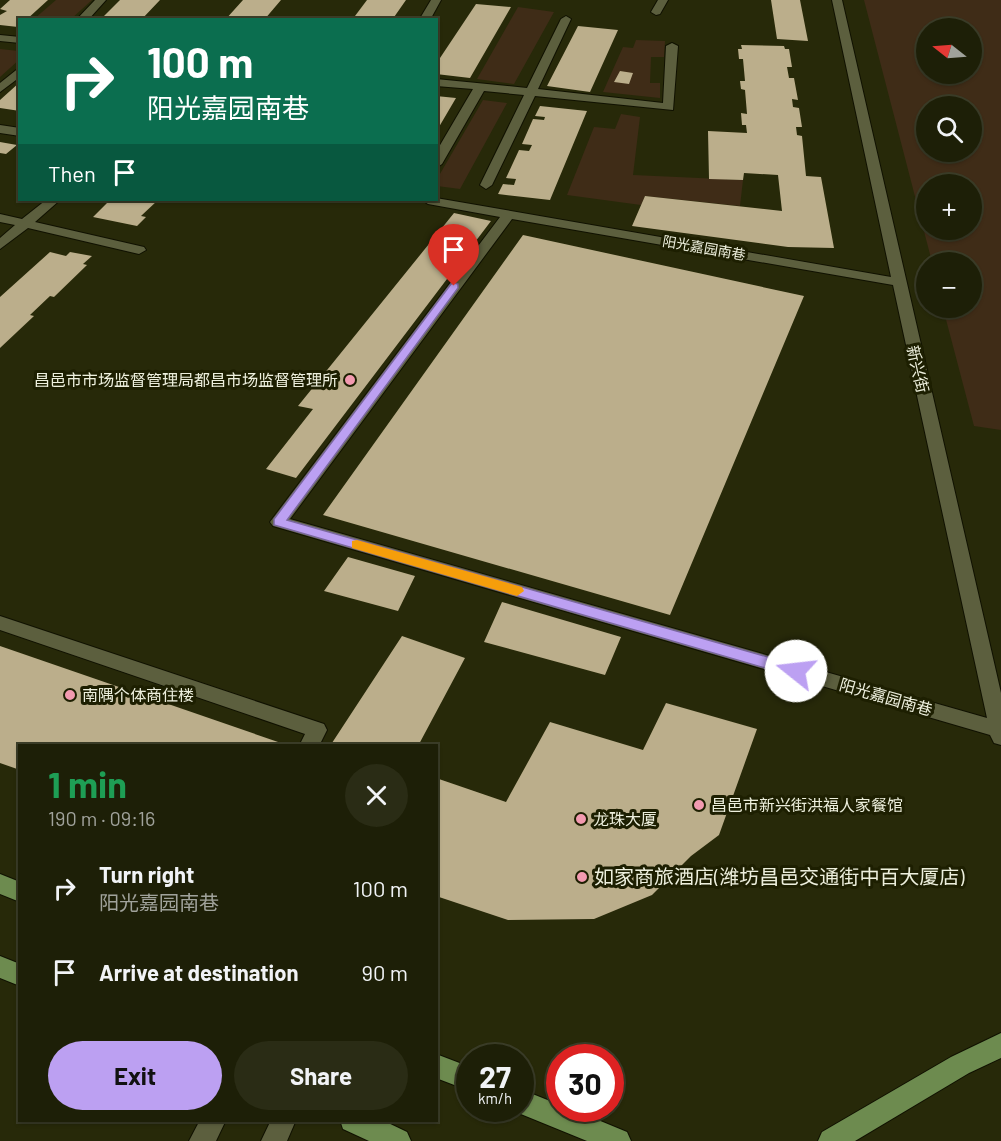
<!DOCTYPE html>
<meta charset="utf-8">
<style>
body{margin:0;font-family:Barlow,"Noto Sans SC",sans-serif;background:#2a2c15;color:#f1f3f6;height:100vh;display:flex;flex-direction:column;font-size:22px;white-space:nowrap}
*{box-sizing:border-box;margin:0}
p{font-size:20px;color:#a0a29b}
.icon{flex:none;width:33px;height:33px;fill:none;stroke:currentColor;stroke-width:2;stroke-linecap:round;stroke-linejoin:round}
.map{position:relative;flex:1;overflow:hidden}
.details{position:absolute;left:18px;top:744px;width:420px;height:378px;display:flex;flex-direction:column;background:#1d1f07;border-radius:0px;box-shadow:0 2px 4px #0004,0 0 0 2px #3b3d28}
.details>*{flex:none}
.top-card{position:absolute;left:18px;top:18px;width:420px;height:183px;border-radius:0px;box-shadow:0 2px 4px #0004,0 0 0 2px #3b3d28;background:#0b6e4f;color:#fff;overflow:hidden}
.needle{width:39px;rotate:287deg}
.tools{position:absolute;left:916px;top:18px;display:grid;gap:12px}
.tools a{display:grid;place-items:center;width:66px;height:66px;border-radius:50%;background:#1d1f07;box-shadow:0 2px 4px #0004,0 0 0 2px #3b3d28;font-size:30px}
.speed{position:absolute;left:456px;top:1044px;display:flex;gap:12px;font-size:30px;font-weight:700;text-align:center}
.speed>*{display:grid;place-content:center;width:78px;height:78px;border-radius:50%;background:#1d1f07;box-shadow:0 2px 4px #0004,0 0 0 2px #3b3d28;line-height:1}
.speed small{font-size:15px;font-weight:400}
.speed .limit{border:9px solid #d22;background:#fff;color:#111}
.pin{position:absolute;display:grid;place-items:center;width:51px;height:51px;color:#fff;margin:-62px -26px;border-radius:50% 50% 50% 0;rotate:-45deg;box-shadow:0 0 6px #0007}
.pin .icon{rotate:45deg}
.me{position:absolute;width:66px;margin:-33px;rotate:286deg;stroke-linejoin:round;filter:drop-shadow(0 0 4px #0008)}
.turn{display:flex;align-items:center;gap:21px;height:126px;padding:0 30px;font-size:27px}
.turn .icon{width:78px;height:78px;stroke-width:2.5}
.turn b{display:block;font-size:42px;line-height:51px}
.then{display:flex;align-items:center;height:57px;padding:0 30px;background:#0003;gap:12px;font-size:22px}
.round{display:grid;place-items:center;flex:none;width:63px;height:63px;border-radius:32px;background:#2a2c15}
.overview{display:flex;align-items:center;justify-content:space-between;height:102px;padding:0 30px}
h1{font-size:36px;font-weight:700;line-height:45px;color:#1e9e55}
.action{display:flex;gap:12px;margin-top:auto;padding:12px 30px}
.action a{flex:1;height:69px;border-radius:36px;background:#bca0f2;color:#111;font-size:24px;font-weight:700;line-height:69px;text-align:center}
.action a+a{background:#2a2c15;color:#f1f3f6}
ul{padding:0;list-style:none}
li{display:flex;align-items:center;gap:18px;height:84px;padding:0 30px}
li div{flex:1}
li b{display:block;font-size:22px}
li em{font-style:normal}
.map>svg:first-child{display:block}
.green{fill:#3f2c17;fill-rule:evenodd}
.building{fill:#bbae8b}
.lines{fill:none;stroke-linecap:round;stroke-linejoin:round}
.minor-casing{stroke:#101100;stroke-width:2}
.major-casing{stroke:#101100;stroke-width:2}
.minor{fill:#5c5f3e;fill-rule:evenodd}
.major{fill:#6d8b4f;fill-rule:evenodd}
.route{fill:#bca0f2;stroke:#7a689d;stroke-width:1.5}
.slow{fill:#f59e0b}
.poi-dot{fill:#f29ab0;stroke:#1d1f01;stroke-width:2}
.labels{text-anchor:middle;stroke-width:6;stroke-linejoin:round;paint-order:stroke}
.far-street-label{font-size:14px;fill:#edefdd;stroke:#1d1f01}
.street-label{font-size:16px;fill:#edefdd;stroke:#1d1f01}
.poi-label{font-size:16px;fill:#edefdd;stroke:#1d1f01;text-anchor:start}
.near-poi-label{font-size:20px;fill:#edefdd;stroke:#1d1f01;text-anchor:start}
</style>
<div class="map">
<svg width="1001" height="1141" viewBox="0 0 1001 1141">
<rect width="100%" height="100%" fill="#272909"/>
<path class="green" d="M 56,0 L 92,0 L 71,19 L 34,19 Z
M 864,0 L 1001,0 L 1001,430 L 974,426 L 943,308 L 972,308 L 972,262 L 932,262 ZM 927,28 L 972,28 L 972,74 L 927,74 ZM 927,106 L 972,106 L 972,152 L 927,152 ZM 927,184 L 972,184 L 972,230 L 927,230 Z
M 518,7 L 554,12 L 514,84 L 477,79 Z
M 636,40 L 665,41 L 664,57 L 651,57 L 650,83 L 660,83 L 660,98 L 603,92 L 623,47 L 633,48 Z
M 0,49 L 19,51 L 20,59 L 0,77 Z
M 483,100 L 507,103 L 460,189 L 437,186 L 437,179 Z
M 621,114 L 640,117 L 633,175 L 743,180 L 740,206 L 645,196 L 641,205 L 567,195 L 594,127 L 615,129 Z"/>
<path class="building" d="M 10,0 L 48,0 L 26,20 L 20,20 L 18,27 L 0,25 L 0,15 L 7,11 L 0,9 Z
M 120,0 L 160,0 L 141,20 L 100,20 Z
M 243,0 L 281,0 L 264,20 L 225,20 Z
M 367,0 L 406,0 L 392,20 L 352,20 Z
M 771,0 L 800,0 L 808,41 L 777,39 Z
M 476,4 L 511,7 L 470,78 L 436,74 L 436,64 Z
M 578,26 L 618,30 L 590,92 L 547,86 Z
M 741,45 L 784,46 L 785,49 L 789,49 L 792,67 L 787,67 L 789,78 L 794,78 L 798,100 L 792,99 L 793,107 L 799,108 L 802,127 L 796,127 L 797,135 L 802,136 L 806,176 L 821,177 L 834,248 L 788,247 L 632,226 L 645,196 L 782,211 L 778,175 L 744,173 L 743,180 L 709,179 L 708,131 L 747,133 L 746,125 L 742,125 L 741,113 L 747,114 L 745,90 L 741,89 L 740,81 L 745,81 L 743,59 L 739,59 L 738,49 L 742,49 Z
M 620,71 L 633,73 L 629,84 L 614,82 Z
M 20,82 L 20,111 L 0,108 L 0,100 Z
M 436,96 L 456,98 L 436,132 Z
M 540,106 L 587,111 L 550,200 L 498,194 L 503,184 L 514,185 L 516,179 L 506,178 L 519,150 L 529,151 L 532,145 L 522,144 L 533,119 L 544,120 L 545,117 L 535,116 Z
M 0,142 L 17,145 L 6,154 L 0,153 Z
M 106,200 L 158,200 L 141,216 L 146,217 L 137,226 L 93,217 L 107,203 L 103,202 Z
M 454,213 L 491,221 L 296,478 L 266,469 L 313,409 L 298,406 Z
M 523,235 L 804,296 L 670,615 L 323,515 Z
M 50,252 L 66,256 L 70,252 L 92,256 L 83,264 L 87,265 L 54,297 L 50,296 L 30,315 L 34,316 L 0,348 L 0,297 Z
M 348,557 L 415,576 L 398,611 L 324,591 Z
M 502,602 L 621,637 L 605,675 L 484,642 Z
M 402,636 L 465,658 L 418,746 L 330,746 Z
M 0,646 L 281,743 L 279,746 L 20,746 L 20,770 L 0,763 Z
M 666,703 L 757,729 L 719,835 L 691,856 L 652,895 L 594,919 L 508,920 L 436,896 L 436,778 L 506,802 L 550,722 L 643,750 Z"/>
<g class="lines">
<g class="minor-casing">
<path id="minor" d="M 95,0 L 106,0 L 88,20 L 76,20 Z
M 431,0 L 441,0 L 430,20 L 419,20 Z
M 658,0 L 668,0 L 660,14 L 656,15 L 651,12 Z
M 832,0 L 842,0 L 1001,693 L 1001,745 L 994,743 L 990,735 L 273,526 L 270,522 L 273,518 L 500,217 L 428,204 L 422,200 L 436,198 L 891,277 ZM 512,219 L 893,285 L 987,718 L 290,519 Z
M 566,16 L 571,19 L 538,89 L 663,103 L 666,46 L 672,43 L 678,46 L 673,110 L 535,96 L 492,185 L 486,189 L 480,185 L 524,95 L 484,91 L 442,164 L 436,168 L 436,152 L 473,89 L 436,86 L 436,79 L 527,88 L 561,19 Z
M 0,35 L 20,37 L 20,43 L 0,41 Z
M 20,67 L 20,77 L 0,92 L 0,83 Z
M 0,125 L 20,128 L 20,136 L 0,133 Z
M 46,200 L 60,200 L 35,222 L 144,247 L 146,250 L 139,254 L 28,228 L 0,249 L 0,238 L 15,225 L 0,222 L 0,214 L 22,219 Z
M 0,616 L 324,724 L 327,730 L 319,746 L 299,746 L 305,734 L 0,630 Z
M 200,1120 L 226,1120 L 216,1141 L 189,1141 Z
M 271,1120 L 296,1120 L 287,1141 L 261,1141 Z"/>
</g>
<g class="major-casing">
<path id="major" d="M 0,874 L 20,882 L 20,902 L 0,894 Z
M 0,956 L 20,964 L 20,986 L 0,978 Z
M 1001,1033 L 1001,1058 L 969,1073 L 855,1141 L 818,1141 L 822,1132 L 951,1057 Z
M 436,1054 L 470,1067 L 470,1091 L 436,1078 Z
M 520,1089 L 560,1105 L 560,1108 L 569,1108 L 627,1132 L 631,1141 L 587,1141 L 511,1110 L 520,1108 Z
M 340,1120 L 382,1120 L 407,1132 L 411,1141 L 369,1141 L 343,1129 Z"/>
</g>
<use href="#minor" class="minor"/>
<use href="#major" class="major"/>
</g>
<path class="route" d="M 454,283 L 458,284 L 458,288 L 287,520 L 796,665 L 801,667 L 803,671 L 801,675 L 796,677 L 274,525 L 274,519 L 451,284 Z"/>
<path class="slow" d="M 357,540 L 522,587 L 524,591 L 517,596 L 352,548 L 352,541 Z"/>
<g class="poi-dot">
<circle cx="350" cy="380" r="6"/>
<circle cx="70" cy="695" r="6"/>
<circle cx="699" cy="805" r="6"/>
<circle cx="581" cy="819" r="6"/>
<circle cx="582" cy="877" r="6"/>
</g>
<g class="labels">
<g class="far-street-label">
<text transform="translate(704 248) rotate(10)" y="5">阳光嘉园南巷</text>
</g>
<g class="street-label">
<text transform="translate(918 369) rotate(77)" y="6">新兴街</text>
<text transform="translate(886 697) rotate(16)" y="6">阳光嘉园南巷</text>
</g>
<g class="poi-label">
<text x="338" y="386" text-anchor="end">昌邑市市场监督管理局都昌市场监督管理所</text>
<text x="82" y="701">南隅个体商住楼</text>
<text x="711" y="811">昌邑市新兴街洪福人家餐馆</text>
<text x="593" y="825">龙珠大厦</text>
</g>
<g class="near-poi-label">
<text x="594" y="884">如家商旅酒店(潍坊昌邑交通街中百大厦店)</text>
</g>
</g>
</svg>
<div class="tools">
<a><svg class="needle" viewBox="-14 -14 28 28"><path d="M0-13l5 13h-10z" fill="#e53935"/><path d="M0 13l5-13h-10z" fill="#a0a29b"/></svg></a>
<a><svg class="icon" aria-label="search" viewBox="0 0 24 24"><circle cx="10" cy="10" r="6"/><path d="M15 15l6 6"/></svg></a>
<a>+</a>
<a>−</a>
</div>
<div class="speed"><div>27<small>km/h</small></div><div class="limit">30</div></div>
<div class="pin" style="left:454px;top:286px;background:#d93025"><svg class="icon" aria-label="arrive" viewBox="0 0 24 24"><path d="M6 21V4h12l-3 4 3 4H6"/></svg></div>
<svg class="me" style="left:796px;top:671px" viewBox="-20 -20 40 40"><circle r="19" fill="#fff"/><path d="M0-13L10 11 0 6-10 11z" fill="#bca0f2"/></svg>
<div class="top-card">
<div class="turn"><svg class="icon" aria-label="right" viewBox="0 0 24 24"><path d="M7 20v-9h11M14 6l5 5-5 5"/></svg><div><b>100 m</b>阳光嘉园南巷</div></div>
<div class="then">Then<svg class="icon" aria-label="arrive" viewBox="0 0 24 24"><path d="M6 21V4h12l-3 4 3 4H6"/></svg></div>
</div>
<section class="details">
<div class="overview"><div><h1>1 min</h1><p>190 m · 09:16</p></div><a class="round"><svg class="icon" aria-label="close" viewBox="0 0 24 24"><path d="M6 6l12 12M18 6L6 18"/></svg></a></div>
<ul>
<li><svg class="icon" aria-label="right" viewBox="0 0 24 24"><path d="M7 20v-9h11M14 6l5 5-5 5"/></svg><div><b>Turn right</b><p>阳光嘉园南巷</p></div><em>100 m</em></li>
<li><svg class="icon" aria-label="arrive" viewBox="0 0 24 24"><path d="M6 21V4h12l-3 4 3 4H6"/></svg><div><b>Arrive at destination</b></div><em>90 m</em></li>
</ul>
<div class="action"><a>Exit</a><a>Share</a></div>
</section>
</div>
